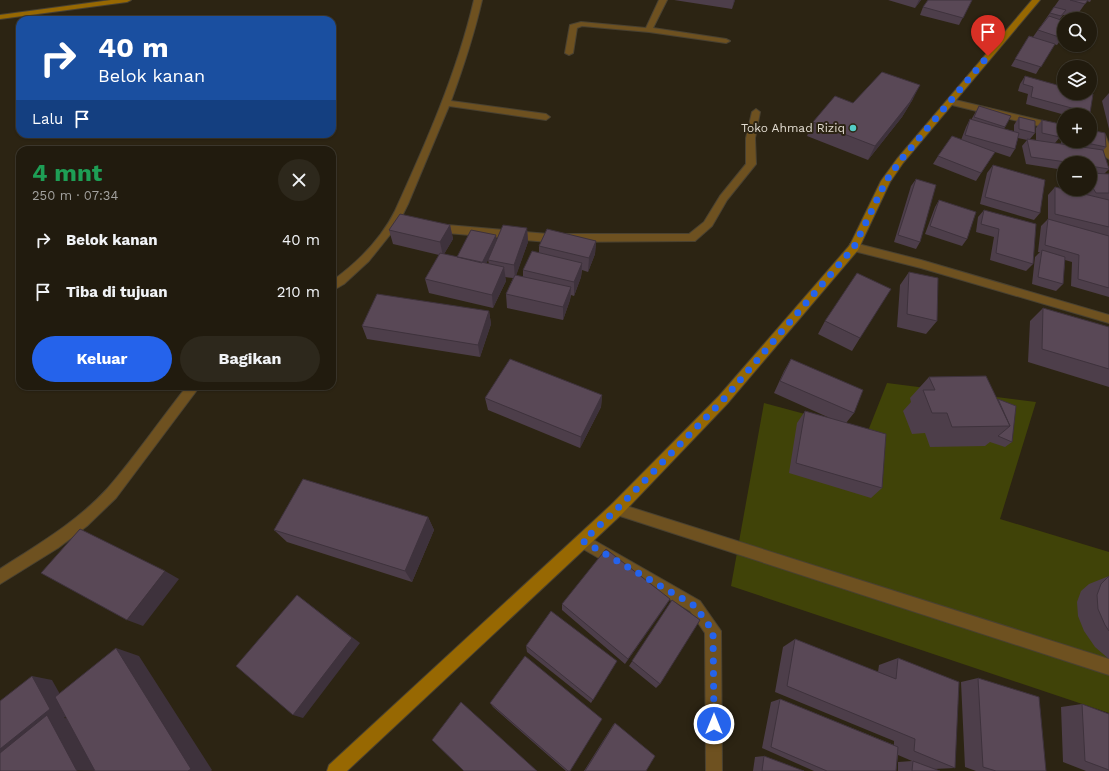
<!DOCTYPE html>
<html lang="id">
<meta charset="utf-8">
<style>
body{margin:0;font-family:"Work Sans",sans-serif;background:#2d281c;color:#f1f3f6;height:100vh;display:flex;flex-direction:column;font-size:15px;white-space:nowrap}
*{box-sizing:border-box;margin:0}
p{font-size:13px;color:#a2a19e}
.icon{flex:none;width:22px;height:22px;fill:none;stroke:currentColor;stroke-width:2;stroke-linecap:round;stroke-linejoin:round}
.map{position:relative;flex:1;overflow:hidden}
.sheet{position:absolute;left:16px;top:146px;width:320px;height:244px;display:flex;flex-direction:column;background:#211b0e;border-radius:12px;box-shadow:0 1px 3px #0004,0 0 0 1px #3e392e}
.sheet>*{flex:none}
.guide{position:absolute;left:16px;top:16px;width:320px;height:122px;border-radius:12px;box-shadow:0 1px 3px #0004,0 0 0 1px #3e392e;background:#1a4fa0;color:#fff;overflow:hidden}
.buttons{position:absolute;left:1057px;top:12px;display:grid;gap:8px}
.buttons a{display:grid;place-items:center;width:40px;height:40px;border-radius:50%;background:#211b0e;box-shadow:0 1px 3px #0004,0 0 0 1px #3e392e;font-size:20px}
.pin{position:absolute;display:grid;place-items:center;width:34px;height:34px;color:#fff;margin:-41px -17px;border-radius:50% 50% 50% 0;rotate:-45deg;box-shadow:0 0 4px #0007}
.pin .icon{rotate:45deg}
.me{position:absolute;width:44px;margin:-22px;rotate:0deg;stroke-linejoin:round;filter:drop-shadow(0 0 3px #0008)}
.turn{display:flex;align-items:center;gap:14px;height:84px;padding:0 16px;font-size:18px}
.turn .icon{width:52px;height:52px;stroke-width:2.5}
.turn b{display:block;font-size:28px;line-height:34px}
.then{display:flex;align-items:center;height:38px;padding:0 16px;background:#0003;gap:8px;font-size:15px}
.round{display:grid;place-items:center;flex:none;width:42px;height:42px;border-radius:21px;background:#2d281c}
.summary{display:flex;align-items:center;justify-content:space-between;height:68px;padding:0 16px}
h1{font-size:24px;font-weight:700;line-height:30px;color:#1e9e55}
.button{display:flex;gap:8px;margin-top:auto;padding:8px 16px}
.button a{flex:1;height:46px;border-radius:24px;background:#2563eb;color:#fff;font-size:16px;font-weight:700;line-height:46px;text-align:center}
.button a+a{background:#2d281c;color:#f1f3f6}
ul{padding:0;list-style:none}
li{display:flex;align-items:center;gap:12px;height:52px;padding:0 16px}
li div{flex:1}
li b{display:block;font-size:15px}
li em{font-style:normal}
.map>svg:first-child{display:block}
.green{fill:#404308}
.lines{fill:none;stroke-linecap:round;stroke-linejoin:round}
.street-casing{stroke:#494131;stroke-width:2}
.secondary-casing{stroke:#494131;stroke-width:2}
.street{fill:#6e5120;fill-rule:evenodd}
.secondary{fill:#976802;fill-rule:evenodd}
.wall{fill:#4d3e4a;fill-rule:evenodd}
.shaded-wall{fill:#3e323c}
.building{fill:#594856;stroke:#3e323c}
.route{stroke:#2563eb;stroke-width:7;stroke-dasharray:0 12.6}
.poi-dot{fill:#54cdc7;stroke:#2c2413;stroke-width:1.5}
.labels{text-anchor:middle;stroke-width:4;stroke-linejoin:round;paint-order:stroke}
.far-poi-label{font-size:12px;fill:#e2dcd1;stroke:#2c2413;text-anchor:end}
</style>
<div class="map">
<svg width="1109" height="771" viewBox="0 0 1109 771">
<rect width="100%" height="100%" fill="#2c2413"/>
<path class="green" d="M 887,383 L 1036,402 L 1000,519 L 1109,552 L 1109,713 L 731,586 L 764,403 L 868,431 Z"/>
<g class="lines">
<g class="street-casing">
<path id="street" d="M 474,0 L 482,0 C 474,35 463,68 451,101 L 546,114 L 550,117 L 546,120 L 449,106 L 408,204 L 397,226 L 369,261 L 344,284 L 332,291 L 332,281 C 357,263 381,239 395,211 C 426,143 457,73 474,0 Z
M 659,0 L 667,0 L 653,28 L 726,39 L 730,41 L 726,43 L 649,32 L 582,26 L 577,28 L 573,53 L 569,55 L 565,53 L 570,25 L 581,22 L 646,28 Z
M 951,99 L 1064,126 L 1064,132 L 948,104 L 947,102 Z
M 756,109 L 760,112 L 755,138 L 756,164 L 727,200 L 712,226 L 695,241 L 548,242 L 436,232 L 431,228 L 436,224 L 548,234 L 689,234 L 704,222 L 720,196 L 746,164 L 746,138 L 752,112 Z
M 1102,134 L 1105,135 L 1109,144 L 1109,159 L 1104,156 L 1098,137 Z
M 854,243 L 921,260 L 1109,315 L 1109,323 L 921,268 L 850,250 L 849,247 L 850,244 Z
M 187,386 L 200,386 L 116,498 L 87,526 L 58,548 L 0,584 L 0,569 C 37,545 77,522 107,489 C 135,457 160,420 187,386 Z
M 617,503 L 1109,659 L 1109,675 L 617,515 L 612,514 L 610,509 L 612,504 Z
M 583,534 L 700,601 L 721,631 L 722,771 L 706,771 L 705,633 L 690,611 L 578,546 L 576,541 L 578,536 Z"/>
</g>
<g class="secondary-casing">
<path id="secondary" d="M 111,0 L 131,0 L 127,2 L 0,19 L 0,15 Z
M 1032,0 L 1040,0 L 903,163 L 890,182 L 858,250 L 727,404 L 622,514 L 347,771 L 327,771 L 329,765 L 612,504 L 719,396 L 850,245 L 881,181 L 897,159 Z"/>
</g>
<use href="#street" class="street"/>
<use href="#secondary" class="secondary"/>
</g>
<path class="wall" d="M 674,0 L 735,0 L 732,9 Z
M 888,0 L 921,0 L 915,8 Z
M 972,0 L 959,25 L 920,15 L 923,7 Z
M 1059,0 L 1091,0 L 1090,2 L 1087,1 L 1075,18 L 1063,15 L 1060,19 L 1064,21 L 1064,35 L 1057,45 L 1054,44 L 1036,74 L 1011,66 L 1029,36 L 1033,37 Z
M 1025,76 L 1090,113 L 1089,115 L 1065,115 L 1026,104 L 1028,94 L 1018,91 L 1020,84 Z
M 1109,93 L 1109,129 L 1102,101 Z
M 913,99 L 902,117 L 868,160 L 807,136 L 813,122 L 853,103 Z
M 979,106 L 1005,127 L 1004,129 L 1014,131 L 1014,125 L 1019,117 L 1035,133 L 1030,139 L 1041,141 L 1036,140 L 1036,128 L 1042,120 L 1060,137 L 1055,143 L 1061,144 L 1061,132 L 1064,128 L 1064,141 L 1090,141 L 1106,147 L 1103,151 L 1109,169 L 1104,174 L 1109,174 L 1109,297 L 1071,286 L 1072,262 L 1065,260 L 1063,284 L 1056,291 L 1032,284 L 1035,257 L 1040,252 L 1038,252 L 1041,226 L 1048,219 L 1048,195 L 1055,187 L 1086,195 L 1082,189 L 1090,189 L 1090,163 L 1064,163 L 1064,170 L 1026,164 L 1022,146 L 1027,140 L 1018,138 L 1015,149 L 1010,157 L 995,152 L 976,181 L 933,164 L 938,156 L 961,140 L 966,127 L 970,119 L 971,120 Z
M 993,165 L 1040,213 L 1034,220 L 980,204 L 987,173 Z
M 916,179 L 920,242 L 916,249 L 894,242 L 911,186 Z
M 939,200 L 967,239 L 962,246 L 925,234 L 935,207 Z
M 984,210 L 1033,264 L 1026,271 L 990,260 L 994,237 L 976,232 L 978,217 Z
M 450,225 L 453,239 L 444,254 L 457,257 L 527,228 L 528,242 L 516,275 L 523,277 L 523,270 L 539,253 L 539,246 L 596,241 L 595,254 L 588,272 L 582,270 L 581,277 L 574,296 L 571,295 L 570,300 L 563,320 L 507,308 L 506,294 L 513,278 L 505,277 L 506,281 L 493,308 L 429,293 L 425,279 L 439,255 L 393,244 L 389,230 ZM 491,253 L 488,260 L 489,264 L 486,263 Z
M 909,272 L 937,321 L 926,334 L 897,327 L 900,285 Z
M 1043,308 L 1109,327 L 1109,387 L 1028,362 L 1030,321 Z
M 489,311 L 491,324 L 480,357 L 367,339 L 362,326 Z
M 825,321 L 860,338 L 852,351 L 818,334 Z
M 791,359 L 854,413 L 846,423 L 882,488 L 871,498 L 789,473 L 797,423 L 805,411 L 832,419 L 774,393 L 784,371 Z
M 929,377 L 1016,406 L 1012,442 L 1005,447 L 990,442 L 985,446 L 930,447 L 925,433 L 912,434 L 903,411 L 911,402 L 910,398 Z
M 602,395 L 601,407 L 580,448 L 488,410 L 485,398 Z
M 428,517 L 434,530 L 412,582 L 287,542 L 274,530 Z
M 1109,576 L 1109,659 L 1095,647 L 1084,631 L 1078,616 L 1077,602 L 1081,591 L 1089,584 Z
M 670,599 L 625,664 L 562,610 L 562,604 Z
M 672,600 L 660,684 L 656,688 L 629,666 Z
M 795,639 L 878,672 L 879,665 L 898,658 L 955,768 L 934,769 L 940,771 L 898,771 L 898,762 L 912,761 L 898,755 L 896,771 L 814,771 L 762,748 L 771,702 L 780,699 L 894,745 L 894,741 L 775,692 L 783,647 Z
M 526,646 L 614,666 L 591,703 L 527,652 Z
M 978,678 L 1046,771 L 976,771 L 965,767 L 961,682 Z
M 490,703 L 570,771 L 566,771 L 493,707 Z
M 1082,704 L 1109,714 L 1109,771 L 1086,771 L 1063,762 L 1061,707 Z
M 615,723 L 646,771 L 584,771 L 613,725 Z
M 764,756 L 804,771 L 753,771 L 755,757 Z"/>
<path class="shaded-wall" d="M 734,0 L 735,0 L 732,9 Z
M 919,0 L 921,0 L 915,8 Z
M 920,85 L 913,99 L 902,117 L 868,160 L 875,146 Z
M 450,225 L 453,239 L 443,256 L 440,242 Z
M 527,228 L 528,242 L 515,279 L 514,265 Z
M 496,235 L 497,243 L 482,272 L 481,265 Z
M 596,241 L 595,254 L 588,272 L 589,258 Z
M 582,263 L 581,277 L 574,296 L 574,282 Z
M 504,267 L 506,281 L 493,308 L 492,295 Z
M 571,287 L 570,300 L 563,320 L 563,307 Z
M 489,311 L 491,324 L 480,357 L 478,345 Z
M 332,337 L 335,342 L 332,345 Z
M 602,395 L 601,407 L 580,448 L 581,437 Z
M 428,517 L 434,530 L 412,582 L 405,571 Z
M 165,571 L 179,579 L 143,626 L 127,620 Z
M 297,595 L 360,643 L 303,718 L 293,715 Z
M 670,599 L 666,606 L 625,664 L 628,659 Z
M 116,648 L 139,656 L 212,770 L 211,771 L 188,771 Z
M 32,676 L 52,680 L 70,712 L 64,718 L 76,719 L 104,771 L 0,769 L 0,749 Z"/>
<path class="building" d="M 928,0 L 972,0 L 963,18 L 923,7 Z
M 1070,0 L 1088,0 L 1085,4 Z
M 1054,7 L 1066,10 L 1061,16 L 1050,13 Z
M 1049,16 L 1064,21 L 1064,35 L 1062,38 L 1038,30 Z
M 1029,36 L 1055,44 L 1041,67 L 1015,59 Z
M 882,72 L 920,85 L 910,102 L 875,146 L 813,122 L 835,96 L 853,103 Z
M 1025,76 L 1064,87 L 1064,93 L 1088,93 L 1093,94 L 1090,113 L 1031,97 L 1033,87 L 1023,84 Z
M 979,106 L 1011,116 L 1005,127 L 974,117 Z
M 1019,117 L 1035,121 L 1035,133 L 1019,129 Z
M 970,119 L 1019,133 L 1015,149 L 965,135 Z
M 1042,120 L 1060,124 L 1060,137 L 1042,133 Z
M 1090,130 L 1105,133 L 1106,147 L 1077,141 L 1090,141 Z
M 952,136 L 995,152 L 981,173 L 938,156 Z
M 1027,139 L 1103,150 L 1109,169 L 1090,166 L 1090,163 L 1073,163 L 1031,157 Z
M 993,165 L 1045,180 L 1040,213 L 985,197 Z
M 1090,173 L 1109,174 L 1109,193 L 1096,193 L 1090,183 Z
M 916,179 L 936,185 L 920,242 L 898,235 Z
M 1055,187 L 1109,200 L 1109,227 L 1055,214 Z
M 939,200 L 976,212 L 967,239 L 930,226 Z
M 984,210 L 1036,224 L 1033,264 L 996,253 L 999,229 L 981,224 Z
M 400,214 L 450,225 L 440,242 L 389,230 Z
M 1048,219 L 1109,236 L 1109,288 L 1078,279 L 1079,255 L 1045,245 Z
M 503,225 L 527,228 L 514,265 L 488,260 Z
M 547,229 L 596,241 L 589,258 L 539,246 Z
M 471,230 L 496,235 L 482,263 L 457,257 Z
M 1042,250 L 1065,257 L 1063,284 L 1038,277 Z
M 532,251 L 582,263 L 574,282 L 523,270 Z
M 440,253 L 504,267 L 492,295 L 425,279 Z
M 909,272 L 938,278 L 937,321 L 907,314 Z
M 857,273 L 891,289 L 860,338 L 825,321 Z
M 515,275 L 571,287 L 563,307 L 506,294 Z
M 377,294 L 489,311 L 478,345 L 362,326 Z
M 1043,308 L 1109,327 L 1109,369 L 1042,349 Z
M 510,359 L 602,395 L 581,437 L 485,398 Z
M 791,359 L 863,390 L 854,413 L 780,381 Z
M 986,376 L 1010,426 L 952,427 L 947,413 L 932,413 L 923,390 L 935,390 L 929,377 Z
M 998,399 L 1016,406 L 1012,442 L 998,436 L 1010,426 Z
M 805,411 L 886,434 L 882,488 L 796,463 Z
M 303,479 L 428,517 L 405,571 L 274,530 Z
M 80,529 L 165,571 L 127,620 L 41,573 Z
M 606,549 L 670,599 L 628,659 L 562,604 Z
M 1109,576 L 1109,631 L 1105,625 L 1098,609 L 1097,595 L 1101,584 Z
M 297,595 L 352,638 L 293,715 L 236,666 Z
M 672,600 L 700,620 L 660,684 L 632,661 Z
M 551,611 L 617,661 L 593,700 L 526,646 Z
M 795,639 L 896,679 L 898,658 L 959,682 L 955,768 L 914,751 L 915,739 L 787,686 Z
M 116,648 L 191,769 L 188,771 L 95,771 L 55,697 Z
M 525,656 L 602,719 L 570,771 L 568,771 L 490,703 Z
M 32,676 L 50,709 L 0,749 L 0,701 Z
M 978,678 L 1039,697 L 1046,771 L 996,771 L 983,767 Z
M 780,699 L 898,747 L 896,771 L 827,771 L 771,747 Z
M 461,702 L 537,771 L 464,771 L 432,740 Z
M 1082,704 L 1109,714 L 1109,770 L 1085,761 Z
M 47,715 L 77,771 L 0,771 L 0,753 Z
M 615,723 L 655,756 L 646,771 L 585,771 Z
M 764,756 L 804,771 L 762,771 Z
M 913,761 L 940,771 L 912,771 Z"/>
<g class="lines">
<path class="route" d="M 714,724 L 713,631 L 695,606 L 583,541 L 617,509 L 723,400 L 854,247 L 886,181 L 900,161 L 988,56"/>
</g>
<circle class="poi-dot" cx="853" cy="128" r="4"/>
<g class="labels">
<g class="far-poi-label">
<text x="845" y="132">Toko Ahmad Riziq</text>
</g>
</g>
</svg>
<div class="buttons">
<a><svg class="icon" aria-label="search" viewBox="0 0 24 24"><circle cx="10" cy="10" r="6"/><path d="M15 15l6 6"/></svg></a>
<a><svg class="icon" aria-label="layers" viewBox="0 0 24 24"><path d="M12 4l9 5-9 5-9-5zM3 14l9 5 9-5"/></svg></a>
<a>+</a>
<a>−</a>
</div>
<div class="pin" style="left:988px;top:56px;background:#d93025"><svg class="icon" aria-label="arrive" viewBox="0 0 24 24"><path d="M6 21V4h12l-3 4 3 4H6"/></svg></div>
<svg class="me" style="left:714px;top:724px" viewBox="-20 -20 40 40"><circle r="17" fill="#2563eb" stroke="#fff" stroke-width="3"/><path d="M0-11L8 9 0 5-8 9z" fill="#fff"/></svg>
<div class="guide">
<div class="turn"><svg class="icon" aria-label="right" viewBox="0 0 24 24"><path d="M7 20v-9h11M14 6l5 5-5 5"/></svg><div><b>40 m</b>Belok kanan</div></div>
<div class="then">Lalu<svg class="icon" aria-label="arrive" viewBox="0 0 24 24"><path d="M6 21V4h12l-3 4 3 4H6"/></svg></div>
</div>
<section class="sheet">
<div class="summary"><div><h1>4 mnt</h1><p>250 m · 07:34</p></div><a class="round"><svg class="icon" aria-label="close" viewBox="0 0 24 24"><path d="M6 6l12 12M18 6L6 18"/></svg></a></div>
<ul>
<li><svg class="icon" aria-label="right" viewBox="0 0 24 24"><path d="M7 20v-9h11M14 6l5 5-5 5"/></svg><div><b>Belok kanan</b></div><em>40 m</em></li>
<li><svg class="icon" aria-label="arrive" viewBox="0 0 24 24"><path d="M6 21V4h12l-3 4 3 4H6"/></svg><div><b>Tiba di tujuan</b></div><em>210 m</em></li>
</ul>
<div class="button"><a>Keluar</a><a>Bagikan</a></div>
</section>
</div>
